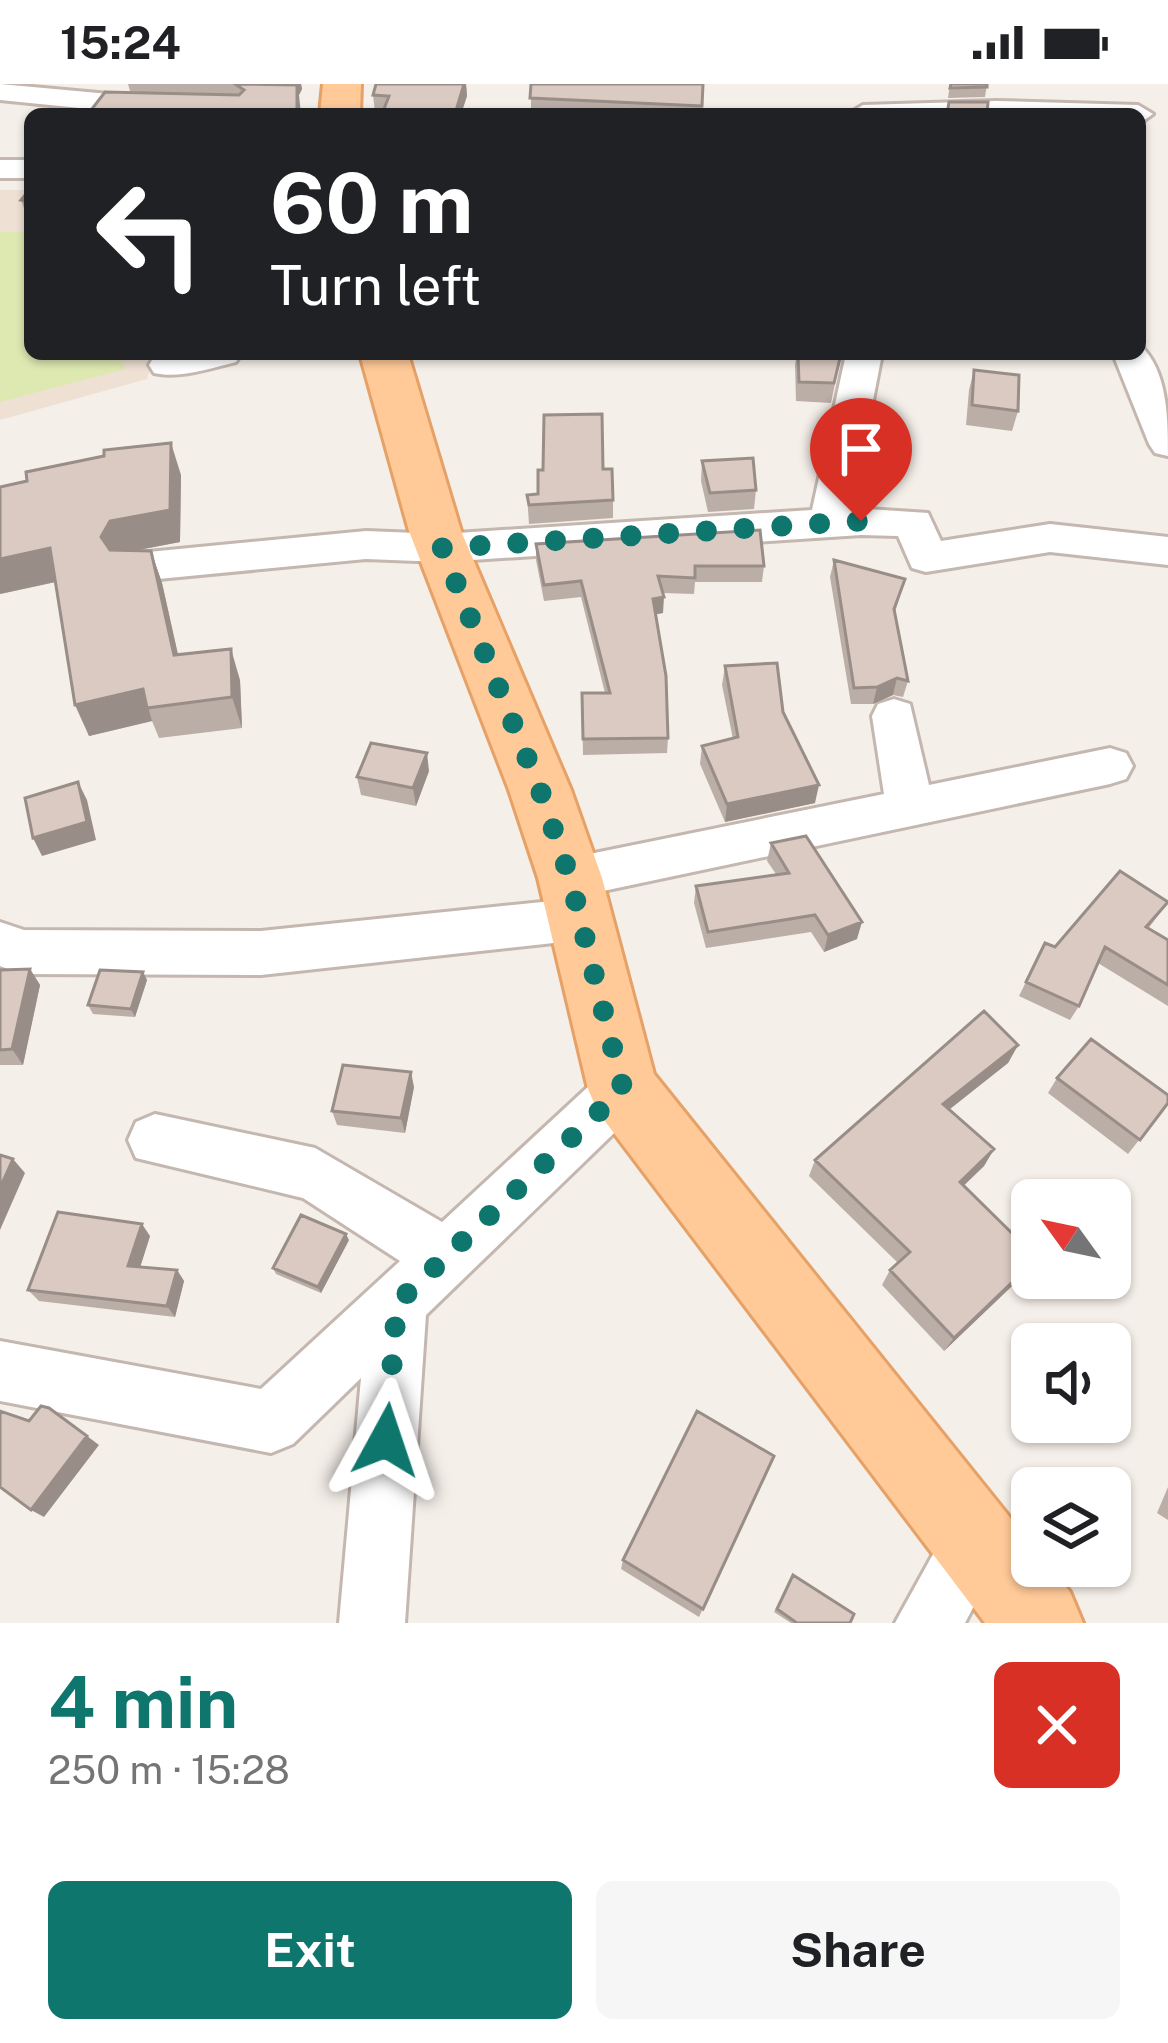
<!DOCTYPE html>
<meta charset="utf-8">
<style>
body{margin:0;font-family:"Public Sans",sans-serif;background:#f6f6f6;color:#202124;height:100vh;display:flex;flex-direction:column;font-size:45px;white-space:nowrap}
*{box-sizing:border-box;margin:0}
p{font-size:39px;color:#757577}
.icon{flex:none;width:66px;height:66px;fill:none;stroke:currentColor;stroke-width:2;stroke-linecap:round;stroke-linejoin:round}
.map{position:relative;height:1539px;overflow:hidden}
.details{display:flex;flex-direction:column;background:#fff;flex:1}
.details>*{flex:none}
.guide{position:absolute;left:24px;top:24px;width:1122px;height:252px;border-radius:18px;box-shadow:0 3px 9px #0004;background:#202124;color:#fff;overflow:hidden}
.needle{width:78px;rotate:303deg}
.controls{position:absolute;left:1011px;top:1095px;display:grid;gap:24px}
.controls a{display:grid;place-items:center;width:120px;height:120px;border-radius:18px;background:#fff;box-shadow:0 3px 9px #0004;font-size:60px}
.pin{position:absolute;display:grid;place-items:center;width:102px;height:102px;color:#fff;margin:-123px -51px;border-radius:50% 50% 50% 0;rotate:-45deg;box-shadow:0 0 12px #0007}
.pin .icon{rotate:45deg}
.me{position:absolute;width:132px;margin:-66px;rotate:5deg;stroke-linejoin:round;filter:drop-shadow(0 0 9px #0008)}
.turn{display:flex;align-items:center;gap:42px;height:252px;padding:0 48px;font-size:54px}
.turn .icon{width:156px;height:156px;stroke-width:2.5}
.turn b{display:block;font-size:84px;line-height:102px}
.round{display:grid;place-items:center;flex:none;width:126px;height:126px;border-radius:18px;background:#f6f6f6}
.summary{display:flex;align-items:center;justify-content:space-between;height:204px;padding:0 48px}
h1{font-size:72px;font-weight:700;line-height:90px;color:#0f766e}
.primary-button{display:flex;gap:24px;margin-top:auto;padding:24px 48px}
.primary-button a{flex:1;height:138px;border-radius:18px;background:#0f766e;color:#fff;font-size:48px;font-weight:700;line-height:138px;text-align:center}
.primary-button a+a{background:#f6f6f6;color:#202124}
.status{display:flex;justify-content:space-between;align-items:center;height:84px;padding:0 60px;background:#fff;direction:ltr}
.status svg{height:33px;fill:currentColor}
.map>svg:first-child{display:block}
.education{fill:#eee0d3}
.green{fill:#dee9b2}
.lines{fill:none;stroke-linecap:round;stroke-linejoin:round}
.minor-casing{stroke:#c4b7af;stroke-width:6}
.major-casing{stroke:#e6a166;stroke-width:6}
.minor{fill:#fff;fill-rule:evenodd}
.major{fill:#ffc998;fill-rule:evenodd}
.wall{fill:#bbaea7}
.shaded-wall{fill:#998d88}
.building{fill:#dacac2;stroke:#998d88;stroke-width:3}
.route{stroke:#0f766e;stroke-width:21;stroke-dasharray:0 37.8}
</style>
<div class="status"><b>15:24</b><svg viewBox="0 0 49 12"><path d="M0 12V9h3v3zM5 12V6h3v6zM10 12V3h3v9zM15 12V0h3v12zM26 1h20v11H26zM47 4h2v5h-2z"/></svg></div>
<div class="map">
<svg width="1168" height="1539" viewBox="0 0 1168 1539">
<rect width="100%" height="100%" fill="#f5efe9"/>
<path class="education" d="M 0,106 L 30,106 L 30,270 L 155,270 L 147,295 L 0,336 Z"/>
<path class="green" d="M 0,148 L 30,148 L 30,270 L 122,277 L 125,285 L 0,318 Z"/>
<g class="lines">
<g class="minor-casing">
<path id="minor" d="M 0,0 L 229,21 L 244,30 L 139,30 L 0,16 Z
M 996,17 L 1138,21 L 1153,30 L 1140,39 L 1140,30 L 848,30 L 863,21 Z
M 0,76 L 30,76 L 30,94 L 0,94 Z
M 1140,261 C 1168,287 1168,335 1168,372 L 1155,369 L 1149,360 L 1113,270 L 1140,270 Z
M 166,270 L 241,270 L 236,278 C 211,284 179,295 154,289 L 149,281 L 154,273 Z
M 846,270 L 882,270 L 852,424 L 928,429 L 941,457 L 1050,440 L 1168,453 L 1168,481 L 1050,468 L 926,488 L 912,484 L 898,452 L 861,451 L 442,478 L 366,475 L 138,497 L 123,493 L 117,483 L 123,473 L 138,469 L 366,447 L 442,450 L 812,426 Z
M 894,615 L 910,620 L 929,701 L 1110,664 L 1126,669 L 1133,682 L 1126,695 L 1110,700 L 570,814 L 553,808 L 546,794 L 553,780 L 570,774 L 884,710 L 872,632 L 878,620 Z
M 581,814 L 599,820 L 606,835 L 599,850 L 581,856 L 261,891 L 21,890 L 0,882 L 0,838 L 24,846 L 261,847 Z
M 623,980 L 642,988 L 650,1005 L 642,1022 L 426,1231 L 405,1539 L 339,1539 L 361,1294 L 293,1360 L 271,1369 L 0,1317 L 0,1257 L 261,1305 L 400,1177 L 303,1114 L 136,1074 L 128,1056 L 136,1038 L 155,1030 L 315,1064 L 442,1138 L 604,988 Z
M 976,1425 L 999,1434 L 1008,1457 L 965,1539 L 895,1539 L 953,1434 Z"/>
</g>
<g class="major-casing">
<path id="major" d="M 323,0 L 361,0 L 360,30 L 320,30 Z
M 360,270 L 408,270 L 461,447 L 571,706 L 602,794 L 654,990 L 1032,1461 L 1032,1482 L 1049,1482 L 1070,1508 L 1083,1539 L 985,1539 L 598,1028 L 588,1005 L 538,794 L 509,706 L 409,447 Z"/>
</g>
<use href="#minor" class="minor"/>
<use href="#major" class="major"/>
</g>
<path class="wall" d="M 128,0 L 301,0 L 302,5 L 299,11 L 148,9 L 130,7 Z
M 376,0 L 466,0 L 467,12 L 461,30 L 382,30 L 383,29 L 375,28 L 373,11 Z
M 531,0 L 703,0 L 702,30 L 531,24 Z
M 950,0 L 987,0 L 985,13 L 948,14 Z
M 30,105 L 30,141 L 21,116 Z
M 94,270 L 143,270 L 142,275 L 94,273 Z
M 797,270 L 841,270 L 831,319 L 796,317 L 795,281 Z
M 974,286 L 1018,327 L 1012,347 L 966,341 L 969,306 Z
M 702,377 L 756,406 L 754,425 L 708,428 L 701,397 Z
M 603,385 L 613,416 L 613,434 L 529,440 L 527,411 L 538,410 Z
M 181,391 L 180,458 L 134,467 L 151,467 L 162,499 L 178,571 L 240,596 L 242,644 L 159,654 L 152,637 L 89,652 L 56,498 L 0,510 Z
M 536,460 L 764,482 L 762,498 L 695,498 L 694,510 L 663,509 L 663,529 L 656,530 L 668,654 L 667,669 L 583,671 L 582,609 L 605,609 L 581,513 L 544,517 L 536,476 Z
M 834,476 L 905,495 L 895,528 L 908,597 L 903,613 L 893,611 L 873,620 L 851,620 L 830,493 Z
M 725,582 L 783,628 L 815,719 L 725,738 L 700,680 L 702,662 L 733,655 L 722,601 Z
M 429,687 L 416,722 L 361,711 L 357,693 Z
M 771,759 L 857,855 L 824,868 L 811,848 L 706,864 L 694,819 L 696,802 L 776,790 L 767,777 Z
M 1168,818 L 1148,845 L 1168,856 L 1168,922 L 1098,879 L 1079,922 L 1070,936 L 1019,912 L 1045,859 L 1055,863 Z
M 30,885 L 40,901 L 23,981 L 0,981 L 0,886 Z
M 143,888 L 147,896 L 135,933 L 93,930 L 88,921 Z
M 1018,961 L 1008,979 L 949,1025 L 994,1065 L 984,1082 L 964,1101 L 1032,1169 L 1032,1181 L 944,1267 L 882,1201 L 890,1186 L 898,1179 L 809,1092 L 815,1076 Z
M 1057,994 L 1168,1019 L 1128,1070 L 1048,1009 Z
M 414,1003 L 405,1049 L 337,1041 L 332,1027 Z
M 150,1152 L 140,1183 L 177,1186 L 184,1197 L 175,1233 L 39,1217 L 28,1206 Z
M 349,1156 L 321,1209 L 276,1190 L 273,1184 Z
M 774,1372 L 699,1533 L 621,1485 L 623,1476 Z
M 1168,1403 L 1168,1436 L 1157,1429 Z
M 793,1491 L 850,1539 L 791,1539 L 774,1528 Z"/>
<path class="shaded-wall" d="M 288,0 L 301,0 L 302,5 L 299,11 L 301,30 L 297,30 Z
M 464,0 L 466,0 L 467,12 L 461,30 L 455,30 Z
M 171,359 L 181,391 L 180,458 L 122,469 L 113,485 L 101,453 L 110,437 Z
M 50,464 L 64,496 L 0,510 L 0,475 Z
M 151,467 L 162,499 L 185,602 L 174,571 Z
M 664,513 L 663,529 L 652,531 L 653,515 Z
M 231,565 L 240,596 L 242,644 L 232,613 Z
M 897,594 L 893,611 L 873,620 L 877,603 Z
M 143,605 L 152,637 L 89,652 L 75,621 Z
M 427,669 L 429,687 L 416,722 L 413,704 Z
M 78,698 L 87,716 L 96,756 L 42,772 L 33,754 Z
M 819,701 L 815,719 L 725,738 L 727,720 Z
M 862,838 L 857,855 L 824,868 L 828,851 Z
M 30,885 L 40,901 L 23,981 L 12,965 Z
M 143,888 L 147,896 L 135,933 L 131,925 Z
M 1018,961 L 1008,979 L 935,1037 L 943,1020 Z
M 411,988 L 414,1003 L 405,1049 L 401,1034 Z
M 994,1065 L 984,1082 L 951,1114 L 960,1098 Z
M 13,1075 L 25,1089 L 0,1146 L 0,1104 Z
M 142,1140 L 150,1152 L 137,1193 L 128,1182 Z
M 346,1150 L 349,1156 L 321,1209 L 318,1203 Z
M 1032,1179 L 1026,1189 L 944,1267 L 954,1254 Z
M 177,1186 L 184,1197 L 175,1233 L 167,1222 Z
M 87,1352 L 99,1361 L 44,1433 L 31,1426 Z"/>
<path class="building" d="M 235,0 L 297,1 L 297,30 L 88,30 L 105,8 L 239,11 L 244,6 Z
M 376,0 L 464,0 L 455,30 L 382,30 L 389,12 L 373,11 Z
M 531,0 L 703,0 L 702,22 L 530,14 Z
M 951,0 L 987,0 L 987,3 L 950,4 Z
M 949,18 L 988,18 L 987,30 L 947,30 Z
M 30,105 L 30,117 L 21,116 Z
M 798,270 L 841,270 L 834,299 L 799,298 Z
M 974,286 L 1019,291 L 1018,327 L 972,321 Z
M 602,330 L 603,385 L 612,385 L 613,416 L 529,421 L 527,411 L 538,410 L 538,386 L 543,386 L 544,331 Z
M 171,359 L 170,426 L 110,437 L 101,453 L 110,466 L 151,467 L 174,571 L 231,565 L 232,613 L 147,624 L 143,605 L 75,621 L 50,464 L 0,475 L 0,403 L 27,397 L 26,388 L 104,372 L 104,366 Z
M 753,374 L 756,406 L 710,409 L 702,377 Z
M 760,446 L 764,482 L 695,482 L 695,494 L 658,492 L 664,513 L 653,515 L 666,592 L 668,654 L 583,655 L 582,609 L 610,609 L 581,497 L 544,501 L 536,460 Z
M 834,476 L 905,495 L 894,525 L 908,597 L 897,594 L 877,603 L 854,604 Z
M 777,579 L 783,628 L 819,701 L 727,720 L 702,662 L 738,653 L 725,582 Z
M 371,659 L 427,669 L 413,704 L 357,693 Z
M 78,698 L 87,738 L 33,754 L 25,714 Z
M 806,752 L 862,838 L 828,851 L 815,831 L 708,848 L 696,802 L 789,789 L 771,759 Z
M 1120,787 L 1168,818 L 1146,843 L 1168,856 L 1168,901 L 1105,863 L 1079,922 L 1026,898 L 1045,859 L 1055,863 Z
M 30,885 L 12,965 L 0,966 L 0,886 Z
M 100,886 L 143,888 L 131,925 L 88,921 Z
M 984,927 L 1018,961 L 943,1020 L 994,1065 L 960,1098 L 1032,1169 L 1032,1179 L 954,1254 L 890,1186 L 910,1168 L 815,1076 Z
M 1091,955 L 1168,1011 L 1168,1019 L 1140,1056 L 1057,994 Z
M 343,981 L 411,988 L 401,1034 L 332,1027 Z
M 0,1071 L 13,1075 L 0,1104 Z
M 58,1128 L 142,1140 L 128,1182 L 177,1186 L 167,1222 L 28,1206 Z
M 301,1131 L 346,1150 L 318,1203 L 273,1184 Z
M 41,1322 L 49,1324 L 87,1352 L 31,1426 L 0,1403 L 0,1327 L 29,1337 Z
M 697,1327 L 774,1372 L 703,1525 L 623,1476 Z
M 793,1491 L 854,1530 L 850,1539 L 797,1539 L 777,1525 Z"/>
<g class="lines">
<path class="route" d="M 386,1356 L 397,1219 L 623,1005 L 570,794 L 540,706 L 442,464 L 861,437"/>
</g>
</svg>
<div class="controls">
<a><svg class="needle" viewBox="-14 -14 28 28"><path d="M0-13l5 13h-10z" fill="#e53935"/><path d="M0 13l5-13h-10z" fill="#757577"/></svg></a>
<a><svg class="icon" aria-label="sound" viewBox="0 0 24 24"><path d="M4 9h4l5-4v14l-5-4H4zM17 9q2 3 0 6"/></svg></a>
<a><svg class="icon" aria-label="layers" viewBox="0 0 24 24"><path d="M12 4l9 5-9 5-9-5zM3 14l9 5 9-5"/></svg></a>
</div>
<div class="pin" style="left:861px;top:437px;background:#d93025"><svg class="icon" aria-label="arrive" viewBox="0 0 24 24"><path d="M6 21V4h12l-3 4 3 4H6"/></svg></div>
<svg class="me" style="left:386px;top:1356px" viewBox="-20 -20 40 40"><path d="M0-17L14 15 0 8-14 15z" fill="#0f766e" stroke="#fff" stroke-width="4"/></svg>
<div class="guide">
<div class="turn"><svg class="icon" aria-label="left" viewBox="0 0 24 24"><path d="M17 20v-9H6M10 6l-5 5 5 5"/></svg><div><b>60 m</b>Turn left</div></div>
</div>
</div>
<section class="details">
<div class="summary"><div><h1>4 min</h1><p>250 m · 15:28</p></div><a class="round" style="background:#d93025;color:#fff"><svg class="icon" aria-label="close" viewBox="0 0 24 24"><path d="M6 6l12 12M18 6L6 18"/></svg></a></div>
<div class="primary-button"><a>Exit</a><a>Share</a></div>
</section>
